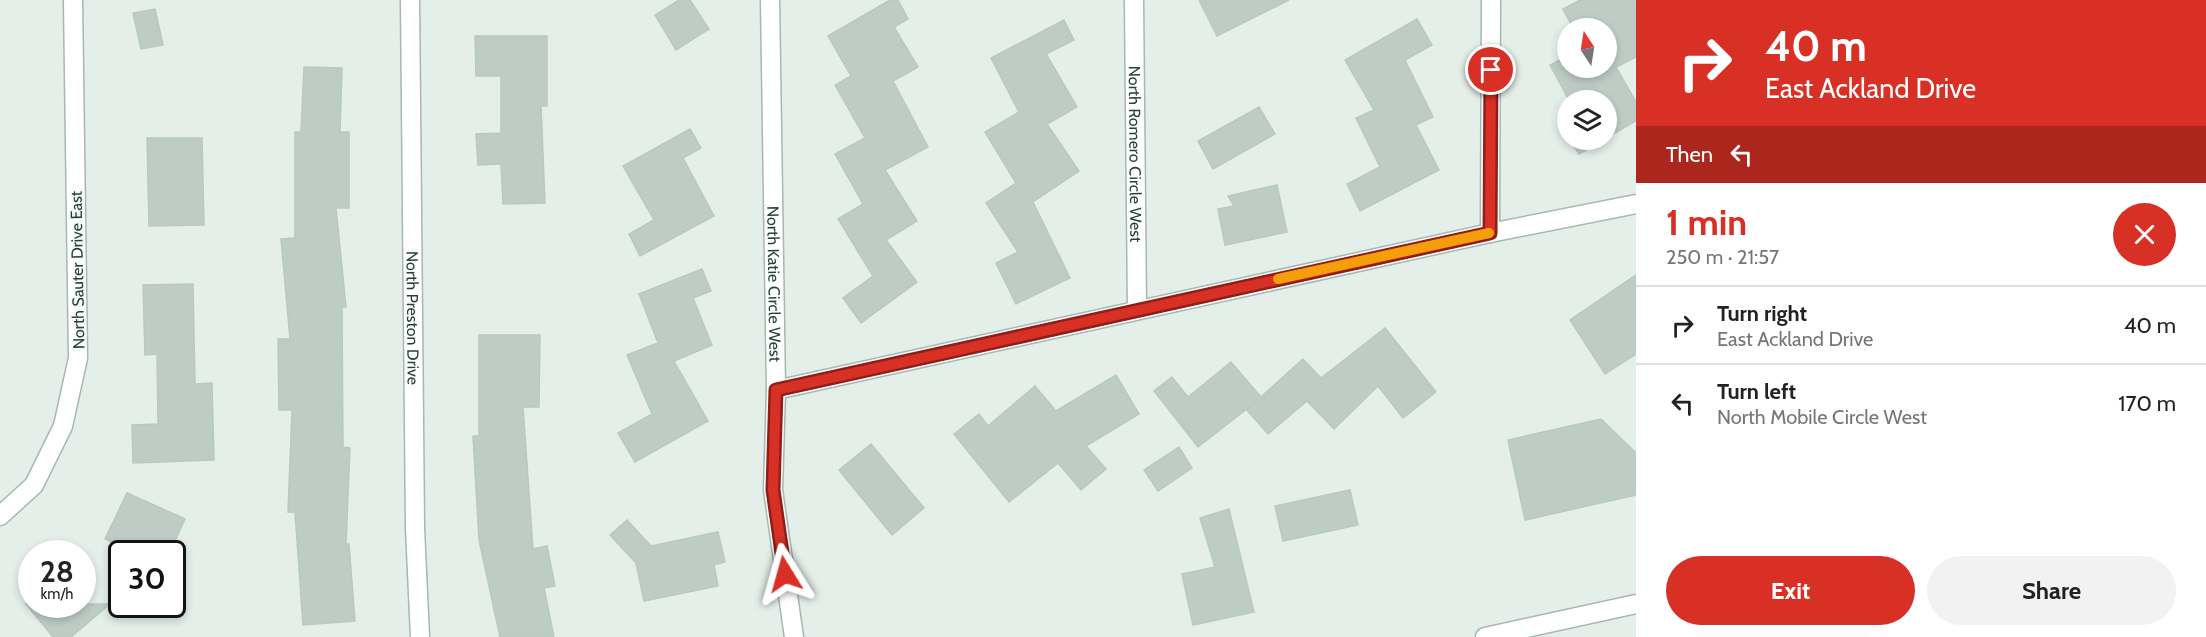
<!DOCTYPE html>
<meta charset="utf-8">
<style>
body{margin:0;font-family:Cabin,sans-serif;background:#f2f2f2;color:#222;height:100vh;display:flex;flex-direction:column;font-size:22px;white-space:nowrap}
*{box-sizing:border-box;margin:0}
p{font-size:20px;color:#767676}
.icon{flex:none;width:33px;height:33px;fill:none;stroke:currentColor;stroke-width:2;stroke-linecap:round;stroke-linejoin:round}
.map{position:relative;flex:1;overflow:hidden}
.details{display:flex;flex-direction:column;background:#fff;width:570px}
.details>*{flex:none}
.hud{background:#d93025;color:#fff;overflow:hidden}
.needle{width:39px;rotate:348deg}
.fabs{position:absolute;left:1557px;top:18px;display:grid;gap:12px}
.fabs a{display:grid;place-items:center;width:60px;height:60px;border-radius:50%;background:#fff;box-shadow:0 3px 9px #0003;font-size:30px}
.speed{position:absolute;left:18px;top:540px;display:flex;gap:12px;font-size:30px;font-weight:700;text-align:center}
.speed>*{display:grid;place-content:center;width:78px;height:78px;border-radius:50%;background:#fff;box-shadow:0 3px 9px #0003;line-height:1}
.speed small{font-size:15px;font-weight:400}
.speed .limit{border:3px solid #111;border-radius:9px;background:#fff;color:#111}
.pin{position:absolute;display:grid;place-items:center;width:51px;height:51px;color:#fff;margin:-26px;border:3px solid #fff;border-radius:50%;box-shadow:0 2px 6px #0007}
.me{position:absolute;width:66px;margin:-33px;rotate:352deg;stroke-linejoin:round;filter:drop-shadow(0 0 4px #0008)}
.turn{display:flex;align-items:center;gap:21px;height:126px;padding:0 30px;font-size:27px}
.turn .icon{width:78px;height:78px;stroke-width:2.5}
.turn b{display:block;font-size:42px;line-height:51px}
.then{display:flex;align-items:center;height:57px;padding:0 30px;background:#0003;gap:12px;font-size:22px}
.round{display:grid;place-items:center;flex:none;width:63px;height:63px;border-radius:32px;background:#f2f2f2}
.head{display:flex;align-items:center;justify-content:space-between;height:102px;padding:0 30px}
h1{font-size:36px;font-weight:800;line-height:45px;color:#d93025}
.action{display:flex;gap:12px;margin-top:auto;padding:12px 30px}
.action a{flex:1;height:69px;border-radius:36px;background:#d93025;color:#fff;font-size:24px;font-weight:800;line-height:69px;text-align:center}
.action a+a{background:#f2f2f2;color:#222}
ul{padding:0;list-style:none}
li{display:flex;align-items:center;gap:18px;height:78px;padding:0 30px;border-top:2px solid #e0e0e0}
li div{flex:1}
li b{display:block;font-size:22px}
li em{font-style:normal}
main{display:flex;flex:1;min-height:0}
.map>svg:first-child{display:block}
.building{fill:#bdcdc5;stroke:#b7c9c0;stroke-width:1.5}
.lines{fill:none;stroke-linecap:round;stroke-linejoin:round}
.minor-casing{stroke:#a7b7b1;stroke-width:21}
.minor{stroke:#fff;stroke-width:18}
.route-casing{stroke:#8d1f18;stroke-width:15}
.route{stroke:#d93025;stroke-width:10}
.slow{stroke:#f59e0b;stroke-width:10}
.labels{text-anchor:middle;stroke-width:4.5;stroke-linejoin:round;paint-order:stroke}
.street-label{font-size:16px;fill:#234137;stroke:#f6fbf8}
</style>
<main>
<div class="map">
<svg width="1636" height="637" viewBox="0 0 1636 637">
<rect width="100%" height="100%" fill="#e5efea"/>
<path class="building" d="M 679,0 L 690,0 L 709,29 L 676,50 L 655,15 Z
M 890,0 L 898,0 L 908,19 L 894,27 L 918,67 L 893,81 L 928,147 L 885,170 L 917,221 L 886,240 L 917,282 L 861,323 L 843,298 L 873,276 L 838,219 L 863,204 L 835,154 L 865,138 L 835,85 L 851,76 L 828,36 Z
M 1199,0 L 1289,0 L 1217,36 Z
M 1580,0 L 1636,0 L 1636,57 L 1616,67 L 1636,102 L 1636,121 L 1606,138 L 1606,100 L 1569,100 L 1550,65 L 1568,56 L 1568,68 L 1606,68 L 1606,28 L 1573,28 L 1563,9 Z
M 155,9 L 163,45 L 141,49 L 133,13 Z
M 1417,19 L 1432,45 L 1405,60 L 1433,117 L 1416,125 L 1439,170 L 1360,211 L 1347,184 L 1380,167 L 1356,118 L 1374,110 L 1345,60 Z
M 1064,20 L 1074,40 L 1046,54 L 1077,107 L 1047,124 L 1079,171 L 1033,202 L 1070,278 L 1016,304 L 996,263 L 1018,252 L 986,203 L 1016,183 L 985,132 L 1019,112 L 991,58 Z
M 475,36 L 547,36 L 547,106 L 541,106 L 545,203 L 503,204 L 501,164 L 478,165 L 476,134 L 501,133 L 501,76 L 476,76 Z
M 304,67 L 342,68 L 340,132 L 349,132 L 349,208 L 336,208 L 346,307 L 342,307 L 343,447 L 350,448 L 346,544 L 349,544 L 355,621 L 303,625 L 295,512 L 288,512 L 292,410 L 279,410 L 278,339 L 290,339 L 281,239 L 295,238 L 295,132 L 301,132 Z
M 1259,107 L 1275,134 L 1213,169 L 1198,141 Z
M 690,129 L 701,148 L 683,158 L 714,216 L 640,256 L 629,234 L 654,220 L 623,166 Z
M 147,138 L 202,138 L 204,225 L 149,226 Z
M 1570,140 L 1604,140 L 1579,154 Z
M 1277,185 L 1287,232 L 1225,245 L 1218,209 L 1234,206 L 1228,196 Z
M 702,269 L 711,291 L 693,298 L 712,345 L 674,361 L 708,421 L 635,462 L 618,433 L 652,414 L 627,355 L 658,343 L 639,294 Z
M 1636,275 L 1636,354 L 1605,374 L 1570,320 Z
M 193,284 L 195,384 L 212,383 L 214,460 L 133,463 L 132,425 L 158,424 L 157,354 L 145,355 L 143,285 Z
M 1385,328 L 1436,392 L 1403,418 L 1378,386 L 1334,429 L 1307,401 L 1268,434 L 1247,410 L 1257,401 L 1198,447 L 1154,391 L 1172,377 L 1188,397 L 1231,362 L 1261,397 L 1303,359 L 1321,378 Z
M 479,335 L 540,335 L 539,407 L 523,407 L 533,549 L 547,546 L 555,586 L 544,588 L 554,637 L 500,637 L 479,540 L 473,436 L 479,436 Z
M 1116,375 L 1139,414 L 1086,446 L 1106,469 L 1081,490 L 1058,463 L 1009,502 L 954,434 L 979,414 L 988,426 L 1035,386 L 1056,411 Z
M 1601,419 L 1636,453 L 1636,495 L 1525,520 L 1508,440 Z
M 871,444 L 924,508 L 892,535 L 839,470 Z
M 1179,447 L 1192,468 L 1158,491 L 1144,470 Z
M 1350,490 L 1358,525 L 1283,541 L 1275,506 Z
M 127,493 L 185,519 L 169,554 L 137,554 L 105,539 Z
M 1229,509 L 1254,612 L 1193,625 L 1182,574 L 1215,567 L 1200,518 Z
M 627,520 L 651,546 L 718,532 L 725,562 L 714,565 L 718,586 L 644,601 L 636,563 L 610,535 Z
M 26,604 L 110,604 L 71,637 L 53,637 Z"/>
<g class="lines">
<g class="minor-casing">
<g id="minor">
<path id="s1" d="M 410,0 L 415,528 L 420,637"/>
<path id="s2" d="M 770,0 L 776,390 L 773,490 L 794,637"/>
<path id="s3" d="M 1134,0 L 1137,310"/>
<path d="M 1490,233 L 1491,0"/>
<path d="M 776,390 L 1490,233 L 1636,204"/>
<path d="M 0,516 L 34,485 L 63,426 L 78,358 L 73,0"/>
<path d="M 1485,637 L 1636,604"/>
</g>
</g>
<use href="#minor" class="minor"/>
</g>
<g class="lines">
<g class="route-casing">
<path id="route" d="M 785,574 L 773,490 L 776,390 L 1490,233 L 1491,70"/>
</g>
<use href="#route" class="route"/>
<path class="slow" d="M 1278,279 L 1489,233"/>
</g>
<g class="labels">
<g class="street-label">
<text dy="6" stroke="none"><textPath href="#s3" startOffset="154">North Romero Circle West</textPath></text>
<text transform="translate(77 270) rotate(-91)" y="6">North Sauter Drive East</text>
<text dy="6" stroke="none"><textPath href="#s2" startOffset="284">North Katie Circle West</textPath></text>
<text dy="6" stroke="none"><textPath href="#s1" startOffset="318">North Preston Drive</textPath></text>
</g>
</g>
</svg>
<div class="fabs">
<a><svg class="needle" viewBox="-14 -14 28 28"><path d="M0-13l5 13h-10z" fill="#e53935"/><path d="M0 13l5-13h-10z" fill="#767676"/></svg></a>
<a><svg class="icon" aria-label="layers" viewBox="0 0 24 24"><path d="M12 4l9 5-9 5-9-5zM3 14l9 5 9-5"/></svg></a>
</div>
<div class="speed"><div>28<small>km/h</small></div><div class="limit">30</div></div>
<div class="pin" style="left:1491px;top:70px;background:#d93025"><svg class="icon" aria-label="arrive" viewBox="0 0 24 24"><path d="M6 21V4h12l-3 4 3 4H6"/></svg></div>
<svg class="me" style="left:785px;top:574px" viewBox="-20 -20 40 40"><path d="M0-17L14 15 0 8-14 15z" fill="#d93025" stroke="#fff" stroke-width="4"/></svg>
</div>
<section class="details">
<div class="hud">
<div class="turn"><svg class="icon" aria-label="right" viewBox="0 0 24 24"><path d="M7 20v-9h11M14 6l5 5-5 5"/></svg><div><b>40 m</b>East Ackland Drive</div></div>
<div class="then">Then<svg class="icon" aria-label="left" viewBox="0 0 24 24"><path d="M17 20v-9H6M10 6l-5 5 5 5"/></svg></div>
</div>
<div class="head"><div><h1>1 min</h1><p>250 m · 21:57</p></div><a class="round" style="background:#d93025;color:#fff"><svg class="icon" aria-label="close" viewBox="0 0 24 24"><path d="M6 6l12 12M18 6L6 18"/></svg></a></div>
<ul>
<li><svg class="icon" aria-label="right" viewBox="0 0 24 24"><path d="M7 20v-9h11M14 6l5 5-5 5"/></svg><div><b>Turn right</b><p>East Ackland Drive</p></div><em>40 m</em></li>
<li><svg class="icon" aria-label="left" viewBox="0 0 24 24"><path d="M17 20v-9H6M10 6l-5 5 5 5"/></svg><div><b>Turn left</b><p>North Mobile Circle West</p></div><em>170 m</em></li>
</ul>
<div class="action"><a>Exit</a><a>Share</a></div>
</section>
</main>
